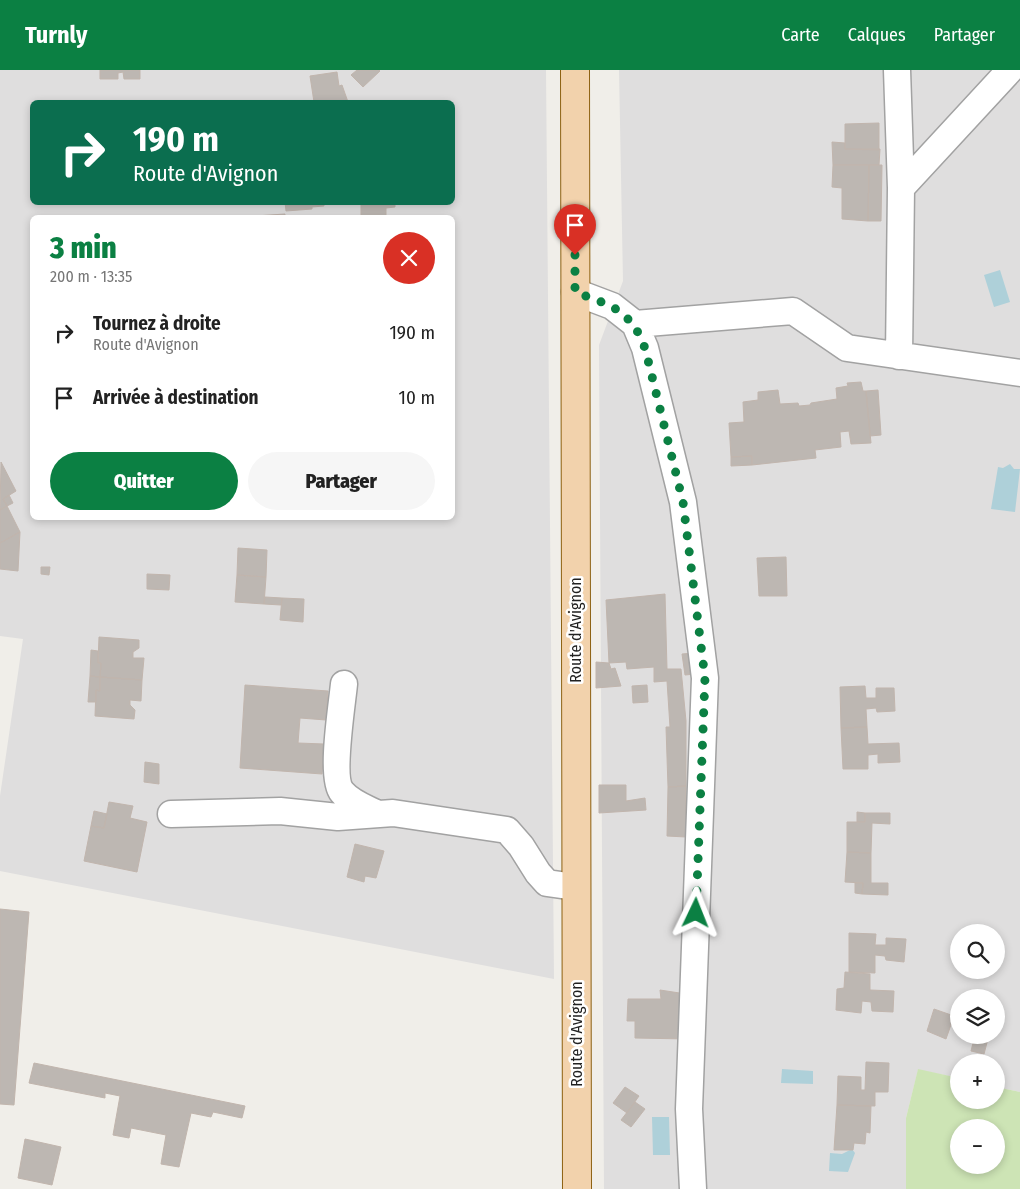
<!DOCTYPE html>
<html lang="fr">
<meta charset="utf-8">
<style>
body{margin:0;font-family:"Fira Sans Condensed",sans-serif;background:#f6f6f6;color:#222;height:100vh;display:flex;flex-direction:column;font-size:19px;white-space:nowrap}
*{box-sizing:border-box;margin:0}
p{font-size:16px;color:#767676}
.icon{flex:none;width:28px;height:28px;fill:none;stroke:currentColor;stroke-width:2;stroke-linecap:round;stroke-linejoin:round}
.map{position:relative;flex:1;overflow:hidden}
.side{position:absolute;left:30px;top:145px;width:425px;height:305px;display:flex;flex-direction:column;background:#fff;border-radius:8px;box-shadow:0 2px 8px #0003}
.side>*{flex:none}
.banner{position:absolute;left:30px;top:30px;width:425px;height:105px;border-radius:8px;box-shadow:0 2px 8px #0003;background:#0b6e4f;color:#fff;overflow:hidden}
.buttons{position:absolute;left:950px;top:854px;display:grid;gap:10px}
.buttons a{display:grid;place-items:center;width:55px;height:55px;border-radius:50%;background:#fff;box-shadow:0 2px 8px #0003;font-size:25px}
.pin{position:absolute;display:grid;place-items:center;width:42px;height:42px;color:#fff;margin:-51px -21px;border-radius:50% 50% 50% 0;rotate:-45deg;box-shadow:0 0 5px #0007}
.pin .icon{rotate:45deg}
.me{position:absolute;width:55px;margin:-28px;rotate:2deg;stroke-linejoin:round;filter:drop-shadow(0 0 4px #0008)}
.turn{display:flex;align-items:center;gap:18px;height:105px;padding:0 20px;font-size:22px}
.turn .icon{width:65px;height:65px;stroke-width:2.5}
.turn b{display:block;font-size:35px;line-height:42px}
.round{display:grid;place-items:center;flex:none;width:52px;height:52px;border-radius:26px;background:#f6f6f6}
.overview{display:flex;align-items:center;justify-content:space-between;height:85px;padding:0 20px}
h1{font-size:30px;font-weight:800;line-height:38px;color:#0b8043}
.action{display:flex;gap:10px;margin-top:auto;padding:10px 20px}
.action a{flex:1;height:58px;border-radius:30px;background:#0b8043;color:#fff;font-size:20px;font-weight:800;line-height:58px;text-align:center}
.action a+a{background:#f6f6f6;color:#222}
ul{padding:0;list-style:none}
li{display:flex;align-items:center;gap:15px;height:65px;padding:0 20px}
li div{flex:1}
li b{display:block;font-size:19px}
li em{font-style:normal}
header{display:flex;align-items:center;gap:30px;box-sizing:border-box;height:70px;padding:0 25px;background:#0b8043;color:#fff}
header strong{font-size:24px}
nav{display:flex;gap:28px;margin-inline-start:auto;font-size:18px}
.map>svg:first-child{display:block}
.residential{fill:#dfdede;fill-rule:evenodd}
.grass{fill:#cde4b5;fill-rule:evenodd}
.water{fill:#aed0d9}
.building{fill:#bdb7b2;stroke:#c1b5ad}
.lines{fill:none;stroke-linecap:round;stroke-linejoin:round}
.minor-casing{stroke:#a2a2a2;stroke-width:29}
.major-casing{stroke:#8d6111;stroke-width:30}
.minor{stroke:#fff;stroke-width:26}
.major{stroke:#f2d2ac;stroke-width:28}
.route{stroke:#0b8043;stroke-width:9;stroke-dasharray:0 16.2}
.labels{text-anchor:middle;stroke-width:5;stroke-linejoin:round;paint-order:stroke}
.street-label{font-size:16px;fill:#212121;stroke:#fff}
</style>
<header>
<strong>Turnly</strong>
<nav><a>Carte</a><a>Calques</a><a>Partager</a></nav>
</header>
<div class="map">
<svg width="1020" height="1119" viewBox="0 0 1020 1119">
<rect width="100%" height="100%" fill="#f0eee9"/>
<path class="residential" d="M 0,0 L 546,0 L 554,909 L 0,801 L 0,726 L 23,569 L 0,566 ZM 32,32 L 452,32 L 452,132 L 32,132 ZM 32,148 L 452,148 L 452,448 L 32,448 Z
M 619,0 L 1020,0 L 1020,1022 L 996,1017 L 996,992 L 959,992 L 959,1008 L 918,1000 L 906,1048 L 906,1119 L 604,1119 L 599,275 L 623,211 ZM 959,862 L 996,862 L 996,900 L 959,900 ZM 959,928 L 996,928 L 996,965 L 959,965 Z"/>
<path class="grass" d="M 918,999 L 959,1008 L 959,1030 L 996,1030 L 996,1017 L 1020,1022 L 1020,1119 L 906,1119 L 906,1048 ZM 959,1058 L 996,1058 L 996,1095 L 959,1095 Z"/>
<path class="water" d="M 1000,200 L 1010,232 L 994,237 L 984,205 Z
M 1010,394 L 1014,399 L 1020,399 L 1015,442 L 991,439 L 998,397 L 1003,398 Z
M 782,999 L 813,1001 L 813,1014 L 781,1013 Z
M 652,1047 L 669,1047 L 670,1085 L 653,1085 Z
M 852,1079 L 855,1083 L 848,1102 L 829,1101 L 830,1083 L 842,1084 Z"/>
<path class="building" d="M 100,0 L 140,0 L 140,9 L 124,9 L 123,2 L 118,3 L 118,9 L 100,9 Z
M 357,0 L 379,0 L 380,1 L 363,17 L 351,5 Z
M 337,2 L 339,16 L 342,15 L 348,32 L 314,32 L 310,6 Z
M 879,53 L 879,80 L 845,79 L 845,54 Z
M 832,72 L 845,73 L 845,79 L 880,79 L 879,95 L 833,95 Z
M 833,95 L 869,95 L 868,151 L 842,149 L 842,118 L 832,117 Z
M 869,95 L 882,95 L 881,151 L 868,151 Z
M 285,132 L 324,132 L 324,136 L 312,137 L 312,139 L 286,141 Z
M 361,132 L 395,132 L 395,137 L 386,138 L 386,148 L 361,148 Z
M 285,144 L 285,148 L 240,148 L 240,147 Z
M 861,312 L 863,321 L 866,321 L 871,373 L 851,374 L 849,361 L 840,362 L 841,377 L 815,380 L 816,388 L 752,395 L 752,386 L 731,387 L 729,353 L 744,352 L 743,332 L 758,330 L 758,322 L 778,320 L 780,334 L 798,333 L 799,336 L 810,335 L 811,333 L 837,329 L 836,318 L 848,316 L 847,313 Z
M 878,320 L 881,365 L 870,366 L 866,321 Z
M 752,386 L 752,395 L 731,396 L 731,387 Z
M 1,392 L 16,421 L 3,429 L 7,436 L 0,440 Z
M 9,425 L 13,433 L 7,436 L 3,429 Z
M 7,436 L 20,462 L 0,473 L 0,440 Z
M 20,462 L 18,501 L 0,499 L 0,473 Z
M 238,478 L 267,480 L 266,507 L 237,505 Z
M 786,487 L 787,526 L 759,526 L 757,488 Z
M 41,497 L 50,497 L 49,505 L 41,504 Z
M 147,504 L 170,505 L 169,520 L 147,519 Z
M 237,505 L 266,507 L 264,534 L 235,532 Z
M 665,524 L 667,599 L 681,599 L 686,651 L 686,716 L 668,717 L 666,657 L 670,657 L 667,611 L 654,612 L 654,597 L 627,599 L 626,592 L 609,593 L 606,530 Z
M 265,527 L 282,528 L 281,535 L 264,534 Z
M 282,528 L 304,529 L 303,552 L 280,550 Z
M 99,567 L 139,570 L 139,578 L 133,582 L 133,588 L 144,588 L 142,610 L 100,607 L 101,593 L 98,593 Z
M 91,580 L 98,581 L 98,593 L 101,593 L 100,607 L 90,606 Z
M 694,583 L 695,604 L 685,605 L 682,584 Z
M 596,592 L 609,593 L 611,599 L 615,598 L 621,616 L 596,618 Z
M 90,606 L 100,607 L 100,621 L 96,620 L 96,632 L 88,632 Z
M 100,607 L 142,610 L 141,631 L 130,630 L 130,635 L 135,640 L 134,649 L 95,646 L 96,620 L 100,621 Z
M 245,615 L 328,621 L 326,650 L 300,648 L 298,673 L 324,674 L 322,704 L 240,698 Z
M 647,615 L 648,632 L 633,633 L 632,616 Z
M 865,616 L 866,628 L 876,628 L 876,618 L 894,618 L 895,641 L 877,642 L 876,638 L 866,639 L 867,657 L 841,658 L 840,617 Z
M 867,657 L 868,674 L 899,673 L 900,692 L 878,693 L 878,684 L 868,685 L 868,699 L 843,699 L 841,658 Z
M 145,692 L 159,694 L 159,714 L 144,712 Z
M 599,715 L 626,715 L 626,731 L 645,728 L 646,740 L 599,743 Z
M 686,716 L 686,767 L 667,766 L 668,717 Z
M 109,732 L 133,736 L 130,748 L 147,752 L 137,802 L 84,791 L 91,756 L 104,758 Z
M 94,741 L 107,744 L 104,758 L 91,756 Z
M 857,742 L 865,743 L 865,752 L 857,752 Z
M 865,743 L 890,743 L 890,754 L 872,753 L 871,783 L 847,782 L 847,752 L 865,752 Z
M 355,774 L 384,781 L 376,808 L 365,806 L 364,812 L 347,807 Z
M 847,782 L 871,783 L 871,813 L 888,813 L 888,825 L 862,824 L 863,813 L 845,812 Z
M 855,813 L 863,813 L 862,824 L 855,823 Z
M 0,839 L 29,842 L 14,1035 L 0,1034 Z
M 849,863 L 876,864 L 875,875 L 886,875 L 886,868 L 906,869 L 904,892 L 886,890 L 885,886 L 875,885 L 875,903 L 849,902 Z
M 845,902 L 870,904 L 870,920 L 894,921 L 893,942 L 872,941 L 871,932 L 862,931 L 861,943 L 836,940 L 837,919 L 844,918 Z
M 660,920 L 686,924 L 687,969 L 635,968 L 635,951 L 627,951 L 628,929 L 661,929 Z
M 934,939 L 954,946 L 946,969 L 927,961 Z
M 975,965 L 989,965 L 984,984 L 971,981 Z
M 866,992 L 889,993 L 888,1022 L 875,1022 L 875,1036 L 837,1035 L 838,1006 L 861,1007 L 861,1020 L 865,1020 Z
M 34,993 L 245,1036 L 242,1048 L 213,1042 L 211,1047 L 191,1043 L 179,1097 L 161,1094 L 166,1065 L 131,1058 L 129,1068 L 113,1065 L 120,1026 L 105,1023 L 105,1028 L 29,1013 Z
M 625,1017 L 639,1026 L 627,1043 L 613,1033 Z
M 635,1032 L 645,1039 L 631,1057 L 621,1050 Z
M 837,1035 L 871,1036 L 870,1063 L 866,1062 L 865,1074 L 854,1073 L 853,1080 L 834,1080 Z
M 25,1069 L 61,1077 L 52,1115 L 18,1108 Z"/>
<g class="lines">
<g class="minor-casing">
<path id="minor" d="M 897,0 L 901,118
M 575,222 L 612,236 L 635,254 L 645,278 L 683,432 L 705,608 L 689,1039 L 693,1119
M 635,254 L 793,241 L 847,278 L 1020,303
M 899,286 L 901,118 L 1010,0
M 344,614 C 342,635 330,708 342,722 C 351,733 366,738 378,744
M 171,744 L 280,741 L 338,747 L 393,743 L 507,760 L 521,776 L 538,803 L 547,813 L 575,817"/>
</g>
<g class="major-casing">
<path id="major" d="M 575,0 L 577,1119"/>
</g>
<use href="#minor" class="minor"/>
<use href="#major" class="major"/>
</g>
<g class="lines">
<path class="route" d="M 575,185 L 575,222 L 612,236 L 634,254 L 645,278 L 683,432 L 705,608 L 696,843"/>
</g>
<g class="labels">
<g class="street-label">
<text transform="translate(575 560) rotate(-90)" y="6">Route d'Avignon</text>
<text transform="translate(576 964) rotate(-90)" y="6">Route d'Avignon</text>
</g>
</g>
</svg>
<div class="buttons">
<a><svg class="icon" aria-label="search" viewBox="0 0 24 24"><circle cx="10" cy="10" r="6"/><path d="M15 15l6 6"/></svg></a>
<a><svg class="icon" aria-label="layers" viewBox="0 0 24 24"><path d="M12 4l9 5-9 5-9-5zM3 14l9 5 9-5"/></svg></a>
<a>+</a>
<a>−</a>
</div>
<div class="pin" style="left:575px;top:185px;background:#d93025"><svg class="icon" aria-label="arrive" viewBox="0 0 24 24"><path d="M6 21V4h12l-3 4 3 4H6"/></svg></div>
<svg class="me" style="left:696px;top:843px" viewBox="-20 -20 40 40"><path d="M0-17L14 15 0 8-14 15z" fill="#0b8043" stroke="#fff" stroke-width="4"/></svg>
<div class="banner">
<div class="turn"><svg class="icon" aria-label="right" viewBox="0 0 24 24"><path d="M7 20v-9h11M14 6l5 5-5 5"/></svg><div><b>190 m</b>Route d'Avignon</div></div>
</div>
<section class="side">
<div class="overview"><div><h1>3 min</h1><p>200 m · 13:35</p></div><a class="round" style="background:#d93025;color:#fff"><svg class="icon" aria-label="close" viewBox="0 0 24 24"><path d="M6 6l12 12M18 6L6 18"/></svg></a></div>
<ul>
<li><svg class="icon" aria-label="right" viewBox="0 0 24 24"><path d="M7 20v-9h11M14 6l5 5-5 5"/></svg><div><b>Tournez à droite</b><p>Route d'Avignon</p></div><em>190 m</em></li>
<li><svg class="icon" aria-label="arrive" viewBox="0 0 24 24"><path d="M6 21V4h12l-3 4 3 4H6"/></svg><div><b>Arrivée à destination</b></div><em>10 m</em></li>
</ul>
<div class="action"><a>Quitter</a><a>Partager</a></div>
</section>
</div>
